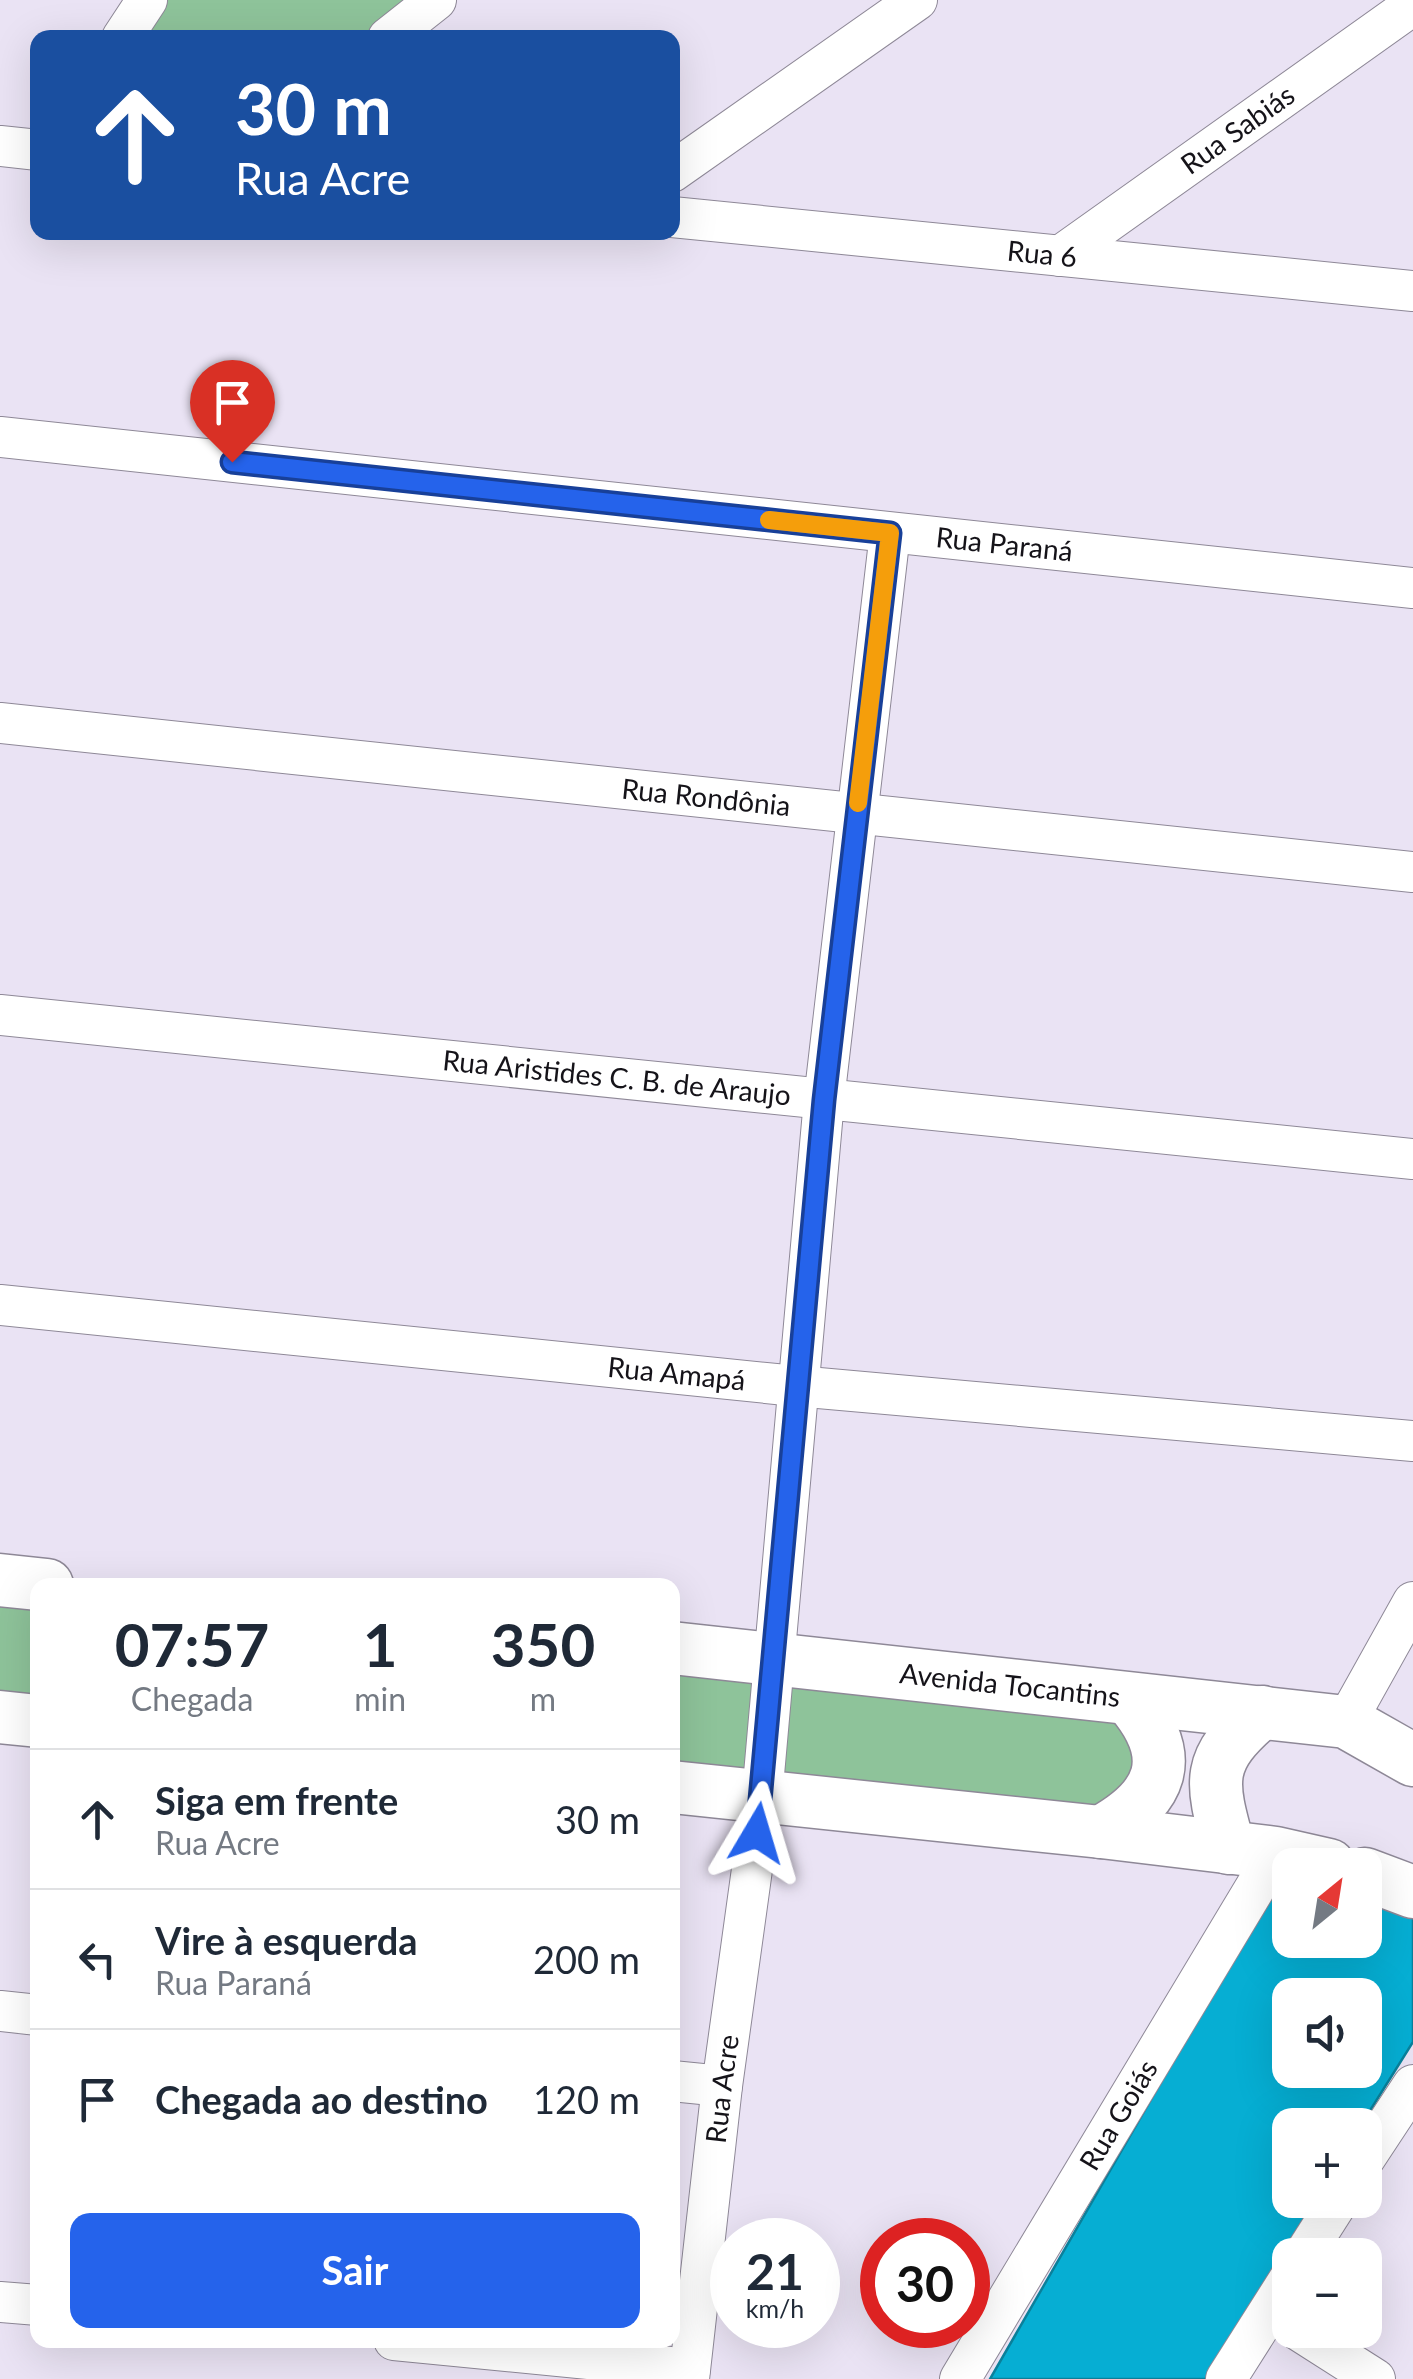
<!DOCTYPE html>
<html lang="pt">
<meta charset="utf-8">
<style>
body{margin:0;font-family:Lato,sans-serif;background:#f6f6f7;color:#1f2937;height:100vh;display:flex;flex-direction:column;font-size:38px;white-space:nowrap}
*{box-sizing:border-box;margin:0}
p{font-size:32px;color:#747a83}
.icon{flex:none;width:55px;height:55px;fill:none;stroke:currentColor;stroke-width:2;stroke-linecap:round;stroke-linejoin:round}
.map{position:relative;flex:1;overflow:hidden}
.details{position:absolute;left:30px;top:1578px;width:650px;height:770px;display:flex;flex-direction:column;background:#fff;border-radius:20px;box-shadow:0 10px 40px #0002}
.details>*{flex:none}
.hud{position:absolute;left:30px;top:30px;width:650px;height:210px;border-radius:20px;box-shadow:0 10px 40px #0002;background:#1a4fa0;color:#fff;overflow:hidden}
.needle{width:65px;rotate:30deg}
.fabs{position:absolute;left:1272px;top:1848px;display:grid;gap:20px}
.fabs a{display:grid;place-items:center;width:110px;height:110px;border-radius:20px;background:#fff;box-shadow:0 10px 40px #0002;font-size:50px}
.speed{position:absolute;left:710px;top:2218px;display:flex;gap:20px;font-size:50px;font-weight:700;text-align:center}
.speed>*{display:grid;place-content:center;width:130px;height:130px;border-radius:50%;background:#fff;box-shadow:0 10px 40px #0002;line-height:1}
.speed small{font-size:25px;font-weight:400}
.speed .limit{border:15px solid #d22;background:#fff;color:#111}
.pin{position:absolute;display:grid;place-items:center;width:85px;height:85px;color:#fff;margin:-102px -42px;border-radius:50% 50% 50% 0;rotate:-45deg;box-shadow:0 0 10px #0007}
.pin .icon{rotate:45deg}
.me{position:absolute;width:110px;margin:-55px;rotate:7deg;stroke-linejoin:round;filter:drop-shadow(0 0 8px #0008)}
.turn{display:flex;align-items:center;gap:35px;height:210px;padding:0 40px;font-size:45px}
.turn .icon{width:130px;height:130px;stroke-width:2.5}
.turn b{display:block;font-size:70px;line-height:85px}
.eta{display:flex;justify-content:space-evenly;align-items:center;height:170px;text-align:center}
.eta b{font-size:60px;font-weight:700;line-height:70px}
.action{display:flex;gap:20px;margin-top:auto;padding:20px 40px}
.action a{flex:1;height:115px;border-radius:20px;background:#2563eb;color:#fff;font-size:40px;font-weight:700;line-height:115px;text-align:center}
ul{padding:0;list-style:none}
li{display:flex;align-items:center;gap:30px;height:140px;padding:0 40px;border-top:2px solid #e0e1e3}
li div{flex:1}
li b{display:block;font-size:38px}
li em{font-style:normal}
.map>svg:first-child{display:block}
.green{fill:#8ec39a}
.water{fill:#06aed3;stroke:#0a809b;stroke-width:2.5;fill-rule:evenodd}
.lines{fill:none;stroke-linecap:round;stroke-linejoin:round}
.minor-casing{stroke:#8e8897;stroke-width:42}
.tertiary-casing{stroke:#8e8897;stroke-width:55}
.minor{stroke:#fff;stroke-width:40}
.tertiary{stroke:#fff;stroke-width:52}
.route-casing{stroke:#184099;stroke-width:25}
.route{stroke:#2563eb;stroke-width:18}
.slow{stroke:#f59e0b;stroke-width:18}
.labels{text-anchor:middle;stroke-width:8;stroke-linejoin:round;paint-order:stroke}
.street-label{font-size:28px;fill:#151319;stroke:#f6f1fe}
</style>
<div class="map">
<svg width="1413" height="2379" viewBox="0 0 1413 2379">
<rect width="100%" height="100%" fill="#eae3f4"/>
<path class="green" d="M 163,0 L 406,0 L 364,37 L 139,38 Z
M 0,1587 L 37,1591 L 37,1705 L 0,1701 Z
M 673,1657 L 771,1667 L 761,1781 L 673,1772 Z
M 778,1668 L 1075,1698 L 1152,1741 L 1117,1811 L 769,1781 Z"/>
<path class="water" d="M 1286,1865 L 1290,1866 L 1290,1940 L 1365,1940 L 1365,1881 L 1413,1897 L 1413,2042 L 1361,2125 L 1290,2125 L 1290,2200 L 1317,2200 L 1207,2379 L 990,2379 ZM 1290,1995 L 1365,1995 L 1365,2070 L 1290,2070 Z"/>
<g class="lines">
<g class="minor-casing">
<g id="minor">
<path d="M 122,38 L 147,0"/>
<path d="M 388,38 L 436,0"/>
<path d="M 0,146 L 38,150"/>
<path d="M 672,172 L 917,0"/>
<path id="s1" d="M 672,217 L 1413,291"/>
<path id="s2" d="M 1060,256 L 1413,5"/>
<path id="s3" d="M 0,437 L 1413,588"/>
<path id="s4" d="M 0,723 L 1413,872"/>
<path id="s5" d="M 0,1015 L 1413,1159"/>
<path id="s6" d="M 0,1305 L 796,1386 L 1413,1441"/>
<path d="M 1346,1722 L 1413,1602"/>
<path d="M 0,2011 L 38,2015"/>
<path d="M 672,2081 L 722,2086"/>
<path d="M 1365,2158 L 1413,2085"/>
<path d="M 1304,2255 L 1339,2200"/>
<path d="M 0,2302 L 38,2305"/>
<path d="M 1298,2330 L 1375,2379"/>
<path d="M 394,2340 L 690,2369"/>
<path id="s7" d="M 689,2379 L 722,2086 L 762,1797 L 824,1100 L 890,533"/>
<path id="s8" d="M 960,2379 L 1276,1853"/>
<path d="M 1226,2379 L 1290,2278"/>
</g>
</g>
<g class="tertiary-casing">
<g id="tertiary">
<path d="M 0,1580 L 47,1585"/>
<path id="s9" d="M 672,1648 L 1346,1722 L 1413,1760"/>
<path d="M 0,1717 L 38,1721"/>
<path d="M 672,1787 L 1101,1832 L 1276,1853 L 1329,1865"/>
<path d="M 1101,1832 C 1162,1798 1179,1758 1131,1701"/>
<path d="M 1229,1848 C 1210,1780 1205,1760 1262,1712"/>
<path d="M 1365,1874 L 1413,1892"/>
</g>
</g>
<use href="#minor" class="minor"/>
<use href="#tertiary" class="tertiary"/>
</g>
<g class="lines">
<g class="route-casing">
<path id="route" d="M 232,462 L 890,533 L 824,1100 L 757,1833"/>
</g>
<use href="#route" class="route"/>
<path class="slow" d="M 769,520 L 890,533 L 858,803"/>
</g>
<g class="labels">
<g class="street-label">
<text dy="10" stroke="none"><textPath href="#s2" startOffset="218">Rua Sabiás</textPath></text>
<text dy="10" stroke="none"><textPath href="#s1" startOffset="372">Rua 6</textPath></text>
<text dy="10" stroke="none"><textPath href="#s3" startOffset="1010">Rua Paraná</textPath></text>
<text dy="10" stroke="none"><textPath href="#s4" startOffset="710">Rua Rondônia</textPath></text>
<text dy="10" stroke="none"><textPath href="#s5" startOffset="620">Rua Aristides C. B. de Araujo</textPath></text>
<text dy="10" stroke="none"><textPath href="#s6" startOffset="680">Rua Amapá</textPath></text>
<text dy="10" stroke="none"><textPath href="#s9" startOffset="340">Avenida Tocantins</textPath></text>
<text dy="10" stroke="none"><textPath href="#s7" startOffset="292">Rua Acre</textPath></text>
<text dy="10" stroke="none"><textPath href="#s8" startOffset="308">Rua Goiás</textPath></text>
</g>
</g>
</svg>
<div class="fabs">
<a><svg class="needle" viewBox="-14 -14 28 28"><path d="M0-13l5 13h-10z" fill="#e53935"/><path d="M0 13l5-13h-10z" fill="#747a83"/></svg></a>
<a><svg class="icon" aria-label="sound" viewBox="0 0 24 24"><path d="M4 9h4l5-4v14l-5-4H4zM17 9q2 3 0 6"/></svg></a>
<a>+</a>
<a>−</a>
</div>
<div class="speed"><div>21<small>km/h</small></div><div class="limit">30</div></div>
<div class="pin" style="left:232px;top:462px;background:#d93025"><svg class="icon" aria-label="arrive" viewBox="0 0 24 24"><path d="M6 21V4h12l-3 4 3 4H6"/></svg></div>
<svg class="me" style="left:757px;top:1833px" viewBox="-20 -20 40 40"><path d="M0-17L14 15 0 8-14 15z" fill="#2563eb" stroke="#fff" stroke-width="4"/></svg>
<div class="hud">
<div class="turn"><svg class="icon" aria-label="ahead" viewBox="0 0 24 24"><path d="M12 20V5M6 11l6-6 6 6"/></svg><div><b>30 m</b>Rua Acre</div></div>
</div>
<section class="details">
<div class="eta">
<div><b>07:57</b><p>Chegada</p></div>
<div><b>1</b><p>min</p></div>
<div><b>350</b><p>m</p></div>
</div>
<ul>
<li><svg class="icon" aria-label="ahead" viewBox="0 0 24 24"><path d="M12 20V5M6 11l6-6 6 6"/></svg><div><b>Siga em frente</b><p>Rua Acre</p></div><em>30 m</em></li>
<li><svg class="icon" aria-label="left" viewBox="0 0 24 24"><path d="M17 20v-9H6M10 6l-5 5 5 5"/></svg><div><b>Vire à esquerda</b><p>Rua Paraná</p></div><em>200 m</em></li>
<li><svg class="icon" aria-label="arrive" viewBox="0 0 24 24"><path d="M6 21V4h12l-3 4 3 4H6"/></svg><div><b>Chegada ao destino</b></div><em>120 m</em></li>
</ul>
<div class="action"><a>Sair</a></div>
</section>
</div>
